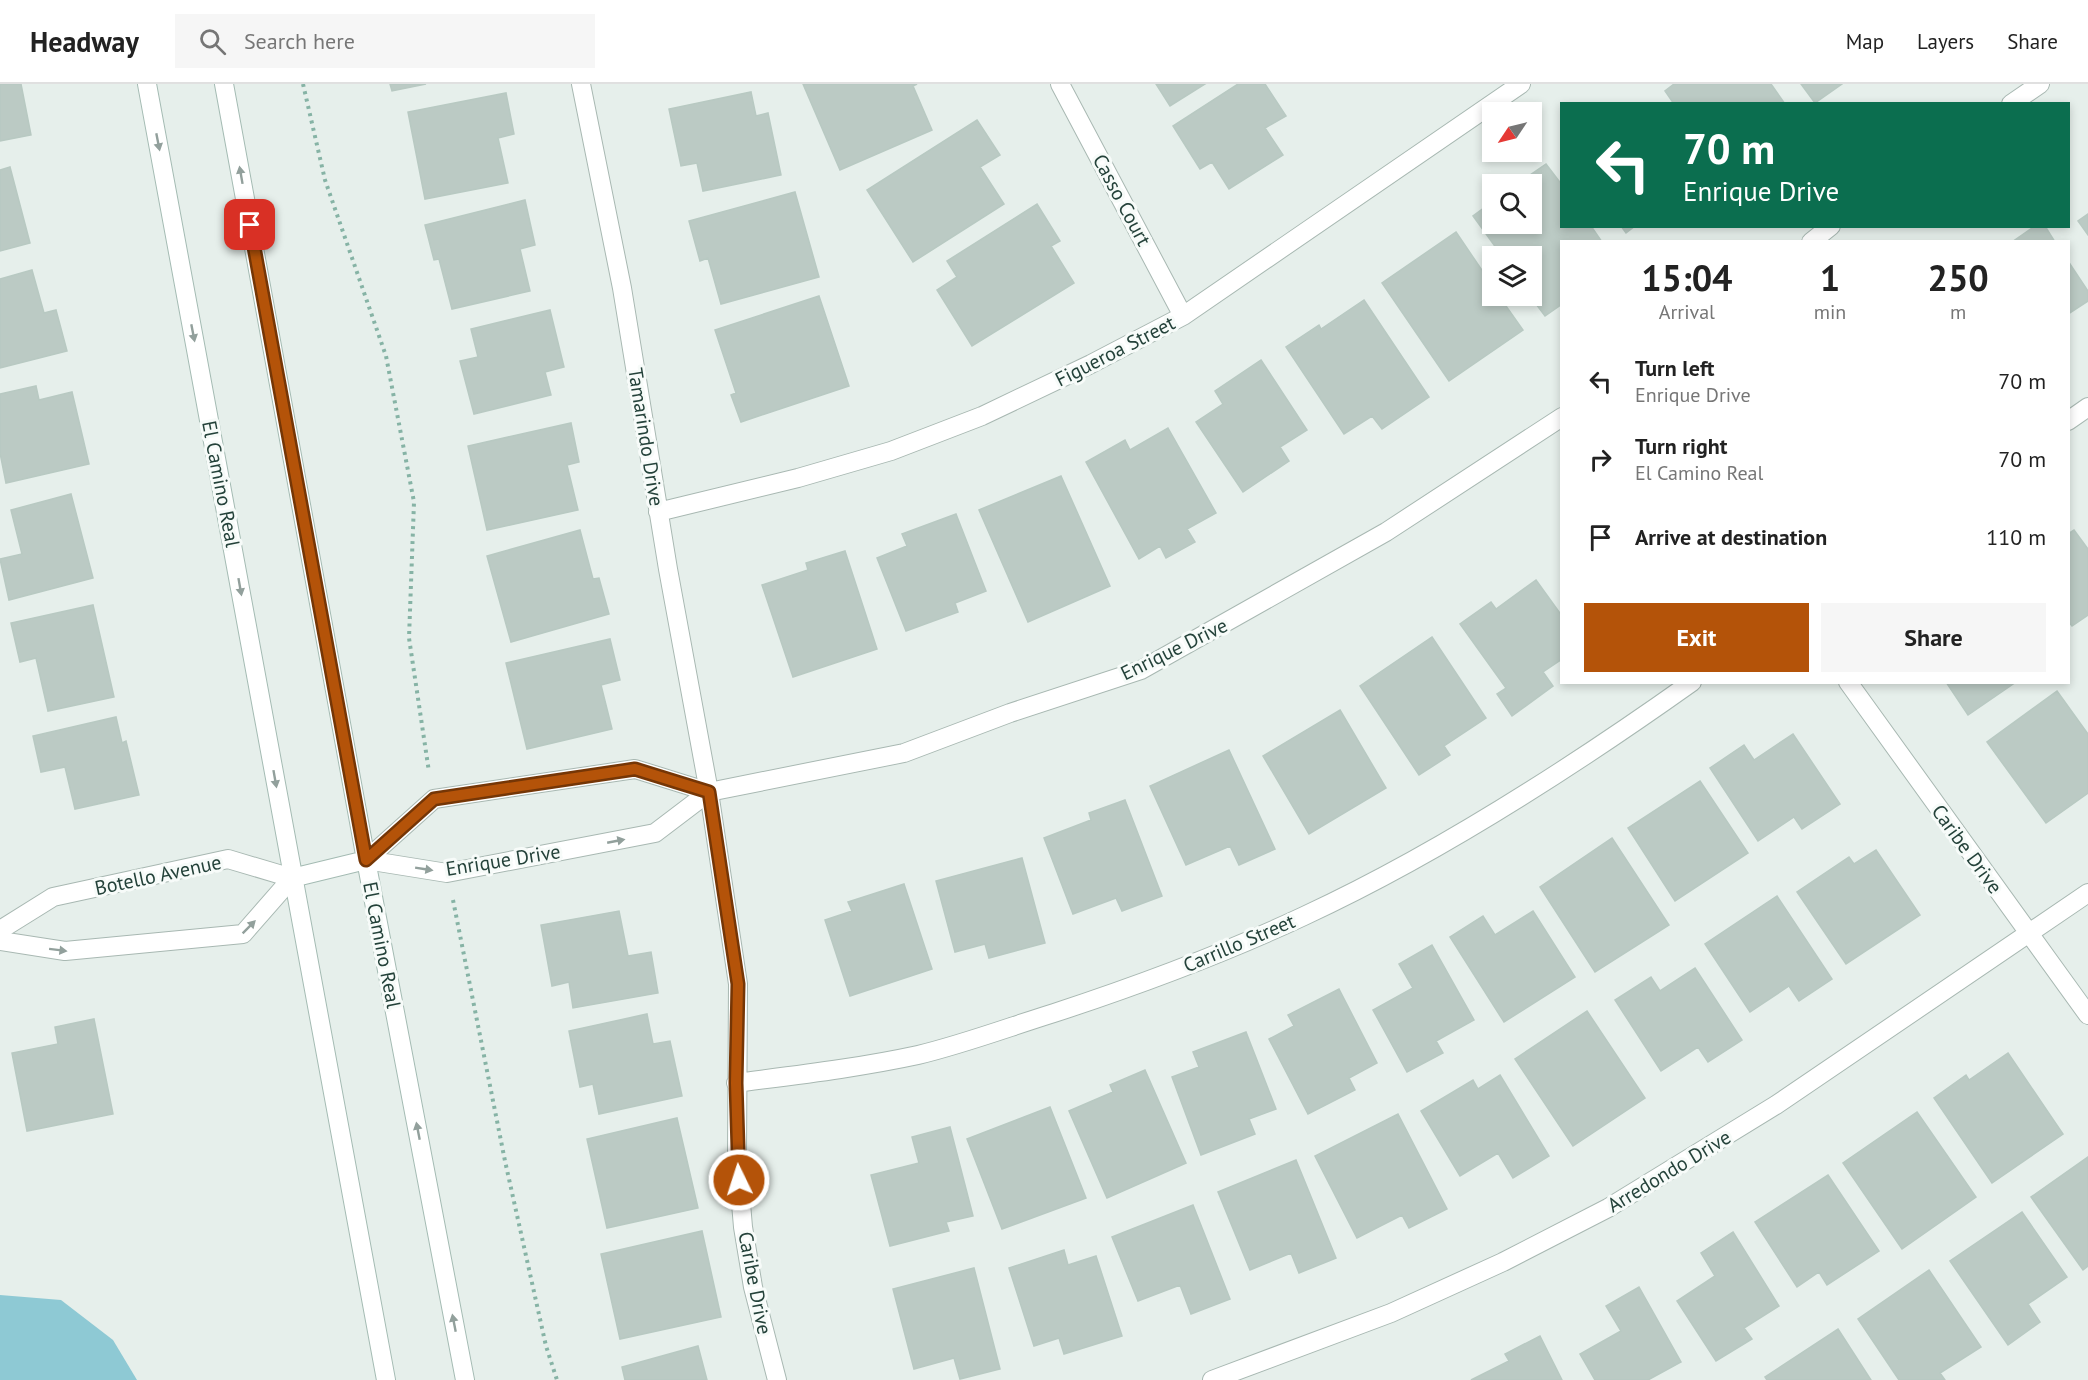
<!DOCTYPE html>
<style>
body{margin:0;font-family:"PT Sans",sans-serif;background:#f6f6f6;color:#222;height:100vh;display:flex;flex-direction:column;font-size:22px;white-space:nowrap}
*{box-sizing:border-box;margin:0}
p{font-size:20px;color:#767676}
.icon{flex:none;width:33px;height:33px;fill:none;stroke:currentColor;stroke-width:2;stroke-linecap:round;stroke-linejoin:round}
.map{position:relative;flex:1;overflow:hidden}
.drawer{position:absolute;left:1560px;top:156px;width:510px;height:444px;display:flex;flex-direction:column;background:#fff;border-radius:0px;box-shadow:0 3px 9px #0003}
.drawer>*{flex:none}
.top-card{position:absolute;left:1560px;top:18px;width:510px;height:126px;border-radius:0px;box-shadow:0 3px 9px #0003;background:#0b6e4f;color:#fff;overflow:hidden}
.needle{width:39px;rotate:235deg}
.tools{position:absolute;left:1482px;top:18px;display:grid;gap:12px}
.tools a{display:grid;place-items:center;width:60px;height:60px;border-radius:0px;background:#fff;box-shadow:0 3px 9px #0003;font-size:30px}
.pin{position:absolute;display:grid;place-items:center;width:51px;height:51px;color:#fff;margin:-26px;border-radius:12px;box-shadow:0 3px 9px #0006}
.me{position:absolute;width:66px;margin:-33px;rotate:356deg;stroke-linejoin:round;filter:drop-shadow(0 0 4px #0008)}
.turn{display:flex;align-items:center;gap:21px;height:126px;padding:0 24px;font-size:27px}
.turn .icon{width:78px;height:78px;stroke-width:2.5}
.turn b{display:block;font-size:42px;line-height:51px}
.eta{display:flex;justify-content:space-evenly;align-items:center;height:102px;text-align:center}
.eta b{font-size:36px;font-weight:800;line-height:42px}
.primary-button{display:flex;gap:12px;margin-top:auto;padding:12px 24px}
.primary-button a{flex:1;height:69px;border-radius:0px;background:#b45309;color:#fff;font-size:24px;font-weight:800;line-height:69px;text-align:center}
.primary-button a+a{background:#f6f6f6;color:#222}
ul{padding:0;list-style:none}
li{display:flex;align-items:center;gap:18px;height:78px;padding:0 24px}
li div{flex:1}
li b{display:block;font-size:22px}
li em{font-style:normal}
header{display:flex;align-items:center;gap:36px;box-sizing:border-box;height:84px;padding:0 30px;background:#fff;border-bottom:2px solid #e0e0e0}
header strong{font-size:28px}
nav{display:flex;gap:33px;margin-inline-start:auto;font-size:21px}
.search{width:420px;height:54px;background:#f6f6f6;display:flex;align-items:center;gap:15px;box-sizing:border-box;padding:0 21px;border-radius:0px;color:#767676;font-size:22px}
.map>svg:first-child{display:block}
.water{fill:#8ec9d4}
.building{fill:#bbcac4;stroke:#b8c9c2;stroke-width:1.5}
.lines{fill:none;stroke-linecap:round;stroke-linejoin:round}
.minor-casing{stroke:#a8b8b2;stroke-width:20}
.tertiary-casing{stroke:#a8b8b2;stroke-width:20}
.secondary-casing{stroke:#a4bbb3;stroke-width:20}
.path{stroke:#86b3a5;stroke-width:4;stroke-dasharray:3 4.5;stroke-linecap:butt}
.minor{stroke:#fff;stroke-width:18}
.tertiary{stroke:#fff;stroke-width:18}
.secondary{stroke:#fff;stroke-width:18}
.oneway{fill:#92a09c}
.route-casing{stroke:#753606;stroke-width:15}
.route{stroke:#b45309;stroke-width:10}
.labels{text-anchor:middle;stroke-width:6;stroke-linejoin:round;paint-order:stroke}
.street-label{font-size:20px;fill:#24423a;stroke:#f7fbf9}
</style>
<header>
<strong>Headway</strong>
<div class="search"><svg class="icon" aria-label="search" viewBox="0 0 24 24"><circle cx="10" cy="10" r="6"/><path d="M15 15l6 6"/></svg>Search here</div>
<nav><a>Map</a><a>Layers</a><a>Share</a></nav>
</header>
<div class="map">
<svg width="2088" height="1296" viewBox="0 0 2088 1296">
<rect width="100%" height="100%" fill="#e6efeb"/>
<path class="water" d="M 0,1211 L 61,1216 L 113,1256 L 137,1296 L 0,1296 Z"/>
<path class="building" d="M 0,0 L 21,0 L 31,51 L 0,57 Z
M 390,0 L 426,0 L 392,7 Z
M 803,0 L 917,0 L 913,2 L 932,46 L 840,86 Z
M 1156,0 L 1205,0 L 1170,22 Z
M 1238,0 L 1265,0 L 1286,32 L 1265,44 L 1283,71 L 1229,105 L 1212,78 L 1200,85 L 1173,42 Z
M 1674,0 L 1771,0 L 1785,20 L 1674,20 L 1665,7 Z
M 1801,0 L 1842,0 L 1815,19 Z
M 751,8 L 756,32 L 768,29 L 781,91 L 703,107 L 697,79 L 681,82 L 669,25 Z
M 506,9 L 514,50 L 498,54 L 508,99 L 425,115 L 408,28 Z
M 977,36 L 1000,71 L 980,83 L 1004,120 L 913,178 L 867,106 Z
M 1546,80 L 1562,101 L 1562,142 L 1591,142 L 1602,158 L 1562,158 L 1562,220 L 1545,232 L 1530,212 L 1532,172 L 1502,172 L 1473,132 L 1492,118 L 1492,140 L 1532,140 L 1532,100 L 1517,100 Z
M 10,83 L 30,159 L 0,167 L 0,86 Z
M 795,108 L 819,193 L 721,220 L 708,174 L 700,177 L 689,137 Z
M 525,116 L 535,161 L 520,165 L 530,207 L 452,225 L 439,175 L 434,176 L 425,141 Z
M 1037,120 L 1060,157 L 1051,162 L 1074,199 L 972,262 L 937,206 L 957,193 L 947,177 Z
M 2088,130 L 2088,151 L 2078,137 Z
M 1621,142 L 1635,142 L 1626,149 Z
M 2035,142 L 2045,142 L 2055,158 L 2012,158 Z
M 1456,148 L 1492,201 L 1492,212 L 1499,212 L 1523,246 L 1449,297 L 1382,199 Z
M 2068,177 L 2088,207 L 2088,217 L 2068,230 Z
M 32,186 L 44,229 L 56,226 L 67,267 L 0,284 L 0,195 Z
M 819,212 L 849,302 L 741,338 L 731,311 L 736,309 L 715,246 Z
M 1364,216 L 1429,313 L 1382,345 L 1372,332 L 1344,350 L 1286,263 L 1319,241 L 1321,245 Z
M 550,226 L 564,283 L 545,288 L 551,311 L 474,330 L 460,277 L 478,273 L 471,245 Z
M 1261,276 L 1307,346 L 1280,363 L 1289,377 L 1243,408 L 1196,338 L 1223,320 L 1215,307 Z
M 36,302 L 39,316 L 72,308 L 89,380 L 6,399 L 0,369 L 0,310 Z
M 571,339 L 579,378 L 567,381 L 578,426 L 487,446 L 468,362 Z
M 1168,344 L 1216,429 L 1187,445 L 1195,458 L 1166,474 L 1160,462 L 1139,475 L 1086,378 L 1125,356 L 1130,366 Z
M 1061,392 L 1110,502 L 1028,538 L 979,426 Z
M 71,410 L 93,494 L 9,516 L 0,475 L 22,470 L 11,426 Z
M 956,430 L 986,507 L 955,519 L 958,528 L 906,547 L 877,474 L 907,462 L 902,450 Z
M 580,446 L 593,495 L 599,494 L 609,530 L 511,558 L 487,472 Z
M 2074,446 L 2088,465 L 2088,531 L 2072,542 L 2068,537 L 2068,450 Z
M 845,467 L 877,565 L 793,593 L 762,501 L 808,486 L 806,479 Z
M 1536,496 L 1562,532 L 1562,575 L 1543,588 L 1553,602 L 1512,632 L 1497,610 L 1506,604 L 1460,540 L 1491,518 L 1496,525 Z
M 93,521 L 114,613 L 48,627 L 36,574 L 20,578 L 11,539 Z
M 1432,553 L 1486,634 L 1444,662 L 1450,671 L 1419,691 L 1360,602 Z
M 610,555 L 620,596 L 601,601 L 612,645 L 527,665 L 506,579 Z
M 1946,598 L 2016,598 L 1968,631 Z
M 2057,607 L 2088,650 L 2088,709 L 2046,739 L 1987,658 Z
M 1340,626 L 1386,704 L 1309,750 L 1263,672 Z
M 116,633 L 122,659 L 126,657 L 139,711 L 75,725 L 65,683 L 41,688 L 33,652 Z
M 1793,650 L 1840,720 L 1802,745 L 1794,733 L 1758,757 L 1710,684 L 1744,661 L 1754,676 Z
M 1229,666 L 1275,765 L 1239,781 L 1230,762 L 1186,781 L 1150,702 Z
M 1700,697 L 1748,769 L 1675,817 L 1628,744 Z
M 1125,716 L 1162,812 L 1122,827 L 1116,814 L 1073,830 L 1044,754 L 1091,736 L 1089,729 Z
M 1612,754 L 1669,841 L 1595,888 L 1540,803 Z
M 1876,766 L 1920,831 L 1846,880 L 1797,808 L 1849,773 L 1854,780 Z
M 1022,774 L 1045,859 L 989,874 L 985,860 L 955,868 L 936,797 Z
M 904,800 L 932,885 L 850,912 L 825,836 L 852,827 L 848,818 Z
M 1777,812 L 1832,895 L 1799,917 L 1789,902 L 1750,928 L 1705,860 Z
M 619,827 L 628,872 L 651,868 L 658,909 L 573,924 L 569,898 L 552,902 L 541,841 Z
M 1533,827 L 1575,893 L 1504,938 L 1450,853 L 1483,832 L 1495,851 Z
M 1432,861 L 1474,936 L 1436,957 L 1443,969 L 1407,988 L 1373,926 L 1413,904 L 1399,880 Z
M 1695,884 L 1742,956 L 1708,978 L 1698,963 L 1661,987 L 1615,916 L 1651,893 L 1660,907 Z
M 1339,905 L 1377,979 L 1349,994 L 1355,1006 L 1308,1030 L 1269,955 L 1294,942 L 1288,931 Z
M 1587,927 L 1645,1014 L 1573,1062 L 1515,975 Z
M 647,930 L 653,960 L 670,957 L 682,1012 L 599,1030 L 593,1000 L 580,1003 L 569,947 Z
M 94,935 L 113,1030 L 27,1047 L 12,969 L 58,960 L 55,943 Z
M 1246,948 L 1276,1025 L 1249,1035 L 1255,1050 L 1201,1071 L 1172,993 L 1199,983 L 1193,968 Z
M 2008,969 L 2063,1050 L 1992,1099 L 1934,1014 L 1966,991 L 1969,996 Z
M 1145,986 L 1186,1079 L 1107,1114 L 1069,1027 L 1113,1008 L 1110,1001 Z
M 1500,991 L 1549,1072 L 1513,1094 L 1498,1069 L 1460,1092 L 1421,1027 L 1473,996 L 1478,1005 Z
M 1050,1023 L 1086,1114 L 1002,1145 L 967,1055 Z
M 1917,1028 L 1976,1113 L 1902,1165 L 1843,1079 Z
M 1398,1030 L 1447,1125 L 1409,1144 L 1402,1131 L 1357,1154 L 1315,1072 Z
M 677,1034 L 698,1124 L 607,1144 L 587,1055 Z
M 950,1043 L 973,1132 L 946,1138 L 949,1147 L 890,1162 L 871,1091 L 919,1079 L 912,1053 Z
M 2088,1073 L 2088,1182 L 2083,1186 L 2031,1113 Z
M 1296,1076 L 1336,1174 L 1299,1189 L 1291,1169 L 1250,1186 L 1218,1108 Z
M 1828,1091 L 1879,1167 L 1827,1201 L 1819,1188 L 1797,1203 L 1755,1138 Z
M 1193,1121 L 1230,1215 L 1191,1230 L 1180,1201 L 1138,1217 L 1112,1153 Z
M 2022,1128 L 2067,1193 L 2028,1220 L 2040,1238 L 2008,1261 L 1950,1177 Z
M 702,1147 L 721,1233 L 620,1255 L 601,1170 Z
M 1733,1148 L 1779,1222 L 1744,1244 L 1752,1255 L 1716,1277 L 1677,1217 L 1715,1192 L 1701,1169 Z
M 1064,1166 L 1068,1181 L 1096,1172 L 1122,1252 L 1064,1270 L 1059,1254 L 1034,1262 L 1009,1184 Z
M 974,1184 L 1000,1285 L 960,1295 L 954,1274 L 914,1285 L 893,1205 Z
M 1929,1186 L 1981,1263 L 1940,1289 L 1945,1296 L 1899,1296 L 1858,1235 Z
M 1639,1203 L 1681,1278 L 1648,1296 L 1595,1296 L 1580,1270 L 1621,1247 L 1606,1222 Z
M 1838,1245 L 1871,1296 L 1767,1296 L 1765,1293 Z
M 1540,1252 L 1562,1296 L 1471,1296 L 1509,1277 L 1505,1270 Z
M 698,1262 L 707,1296 L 625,1296 L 622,1283 Z"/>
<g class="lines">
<g class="minor-casing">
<path id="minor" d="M 581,0 L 622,204 L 668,485 L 709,708 L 738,900 L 737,1072 L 743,1143 L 753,1203 L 777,1296
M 1060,0 L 1183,232
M 2068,337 L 2088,323
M 658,428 L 798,394 L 891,367 L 982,332 L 1091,280 L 1183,232 L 1521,0
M 1848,598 L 2088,931
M 0,846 L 53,813 L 228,775 L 292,794 L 243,850 L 65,867 L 0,857
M 736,999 C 797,991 858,984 918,971 C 964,960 1009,943 1054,929 C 1139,901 1223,870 1304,832 C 1438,770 1571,684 1692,598
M 1212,1296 L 1391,1229 L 1503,1178 L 1608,1124 L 1776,1021 L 2088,809"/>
</g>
<g class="tertiary-casing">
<path id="tertiary" d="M 2011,20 L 2040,0
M 1811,158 L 1831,142
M 366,776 L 447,789 L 655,749 L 709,708 L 904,669 L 1010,629 L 1141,586 L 1386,448 L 1562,333
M 366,776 L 434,715 L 635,685 L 709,708"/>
</g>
<g class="secondary-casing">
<path id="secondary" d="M 147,0 L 386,1296
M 224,0 L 366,776 L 465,1296
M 292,794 L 366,776"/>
</g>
<path class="path" d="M 303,0 L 325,96 L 386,272 L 414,418 L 409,554 L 429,688
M 453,816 L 505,1077 L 546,1262 L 557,1296"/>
<use href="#minor" class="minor"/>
<use href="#tertiary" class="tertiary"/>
<use href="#secondary" class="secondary"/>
</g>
<defs><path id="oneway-solid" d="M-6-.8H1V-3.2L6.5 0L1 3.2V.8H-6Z" transform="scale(1.5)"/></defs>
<g class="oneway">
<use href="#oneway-solid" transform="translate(158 58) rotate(79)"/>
<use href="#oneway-solid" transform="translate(241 91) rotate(-100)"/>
<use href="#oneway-solid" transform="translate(193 249) rotate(79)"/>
<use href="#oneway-solid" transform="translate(240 503) rotate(80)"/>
<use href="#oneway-solid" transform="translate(275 695) rotate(80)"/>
<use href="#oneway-solid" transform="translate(616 757) rotate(-11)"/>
<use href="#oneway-solid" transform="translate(424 785) rotate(9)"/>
<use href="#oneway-solid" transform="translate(249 843) rotate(-45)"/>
<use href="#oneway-solid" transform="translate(58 866) rotate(7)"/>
<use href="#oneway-solid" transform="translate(418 1047) rotate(-101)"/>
<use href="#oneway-solid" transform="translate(454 1239) rotate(-101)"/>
</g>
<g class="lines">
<g class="route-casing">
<path id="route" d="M 250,141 L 366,776 L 434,715 L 635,685 L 709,708 L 738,900 L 736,999 L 739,1096"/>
</g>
<use href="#route" class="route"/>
</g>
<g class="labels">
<g class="street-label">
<text transform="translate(1122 116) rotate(62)" y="7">Casso Court</text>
<text transform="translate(1115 267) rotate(-27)" y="7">Figueroa Street</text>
<text transform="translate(646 353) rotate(81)" y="7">Tamarindo Drive</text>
<text transform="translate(221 400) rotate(79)" y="7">El Camino Real</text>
<text transform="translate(1174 565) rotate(-26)" y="7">Enrique Drive</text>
<text transform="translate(1967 765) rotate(54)" y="7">Caribe Drive</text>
<text transform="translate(503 776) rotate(-9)" y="7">Enrique Drive</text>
<text transform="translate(158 791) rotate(-12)" y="7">Botello Avenue</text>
<text transform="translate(1239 859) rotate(-23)" y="7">Carrillo Street</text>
<text transform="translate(382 861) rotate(79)" y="7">El Camino Real</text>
<text transform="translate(1669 1087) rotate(-31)" y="7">Arredondo Drive</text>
<text transform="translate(755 1199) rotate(79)" y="7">Caribe Drive</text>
</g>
</g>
</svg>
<div class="tools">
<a><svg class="needle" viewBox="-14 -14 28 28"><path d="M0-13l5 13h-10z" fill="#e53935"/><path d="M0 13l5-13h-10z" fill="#767676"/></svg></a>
<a><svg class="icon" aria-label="search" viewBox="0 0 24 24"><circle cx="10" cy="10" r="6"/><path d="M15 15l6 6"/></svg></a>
<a><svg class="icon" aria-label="layers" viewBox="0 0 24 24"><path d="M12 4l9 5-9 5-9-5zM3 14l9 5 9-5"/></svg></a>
</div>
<div class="pin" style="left:250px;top:141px;background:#d93025"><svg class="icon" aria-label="arrive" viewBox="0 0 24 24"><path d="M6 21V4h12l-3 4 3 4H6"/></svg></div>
<svg class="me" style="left:739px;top:1096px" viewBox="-20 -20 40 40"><circle r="17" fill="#b45309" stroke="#fff" stroke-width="3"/><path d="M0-11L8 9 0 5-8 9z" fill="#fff"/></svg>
<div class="top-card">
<div class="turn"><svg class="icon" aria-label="left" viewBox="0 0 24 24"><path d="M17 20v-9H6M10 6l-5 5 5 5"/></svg><div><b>70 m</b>Enrique Drive</div></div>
</div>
<section class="drawer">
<div class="eta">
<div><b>15:04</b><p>Arrival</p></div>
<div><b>1</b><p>min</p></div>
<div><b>250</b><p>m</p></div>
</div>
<ul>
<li><svg class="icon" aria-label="left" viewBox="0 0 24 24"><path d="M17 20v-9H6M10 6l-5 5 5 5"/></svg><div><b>Turn left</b><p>Enrique Drive</p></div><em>70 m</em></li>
<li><svg class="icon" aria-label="right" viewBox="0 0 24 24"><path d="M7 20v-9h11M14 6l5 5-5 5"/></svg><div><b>Turn right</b><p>El Camino Real</p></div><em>70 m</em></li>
<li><svg class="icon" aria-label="arrive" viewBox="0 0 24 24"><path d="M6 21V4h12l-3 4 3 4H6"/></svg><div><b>Arrive at destination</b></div><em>110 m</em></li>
</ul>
<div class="primary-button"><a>Exit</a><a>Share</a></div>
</section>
</div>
